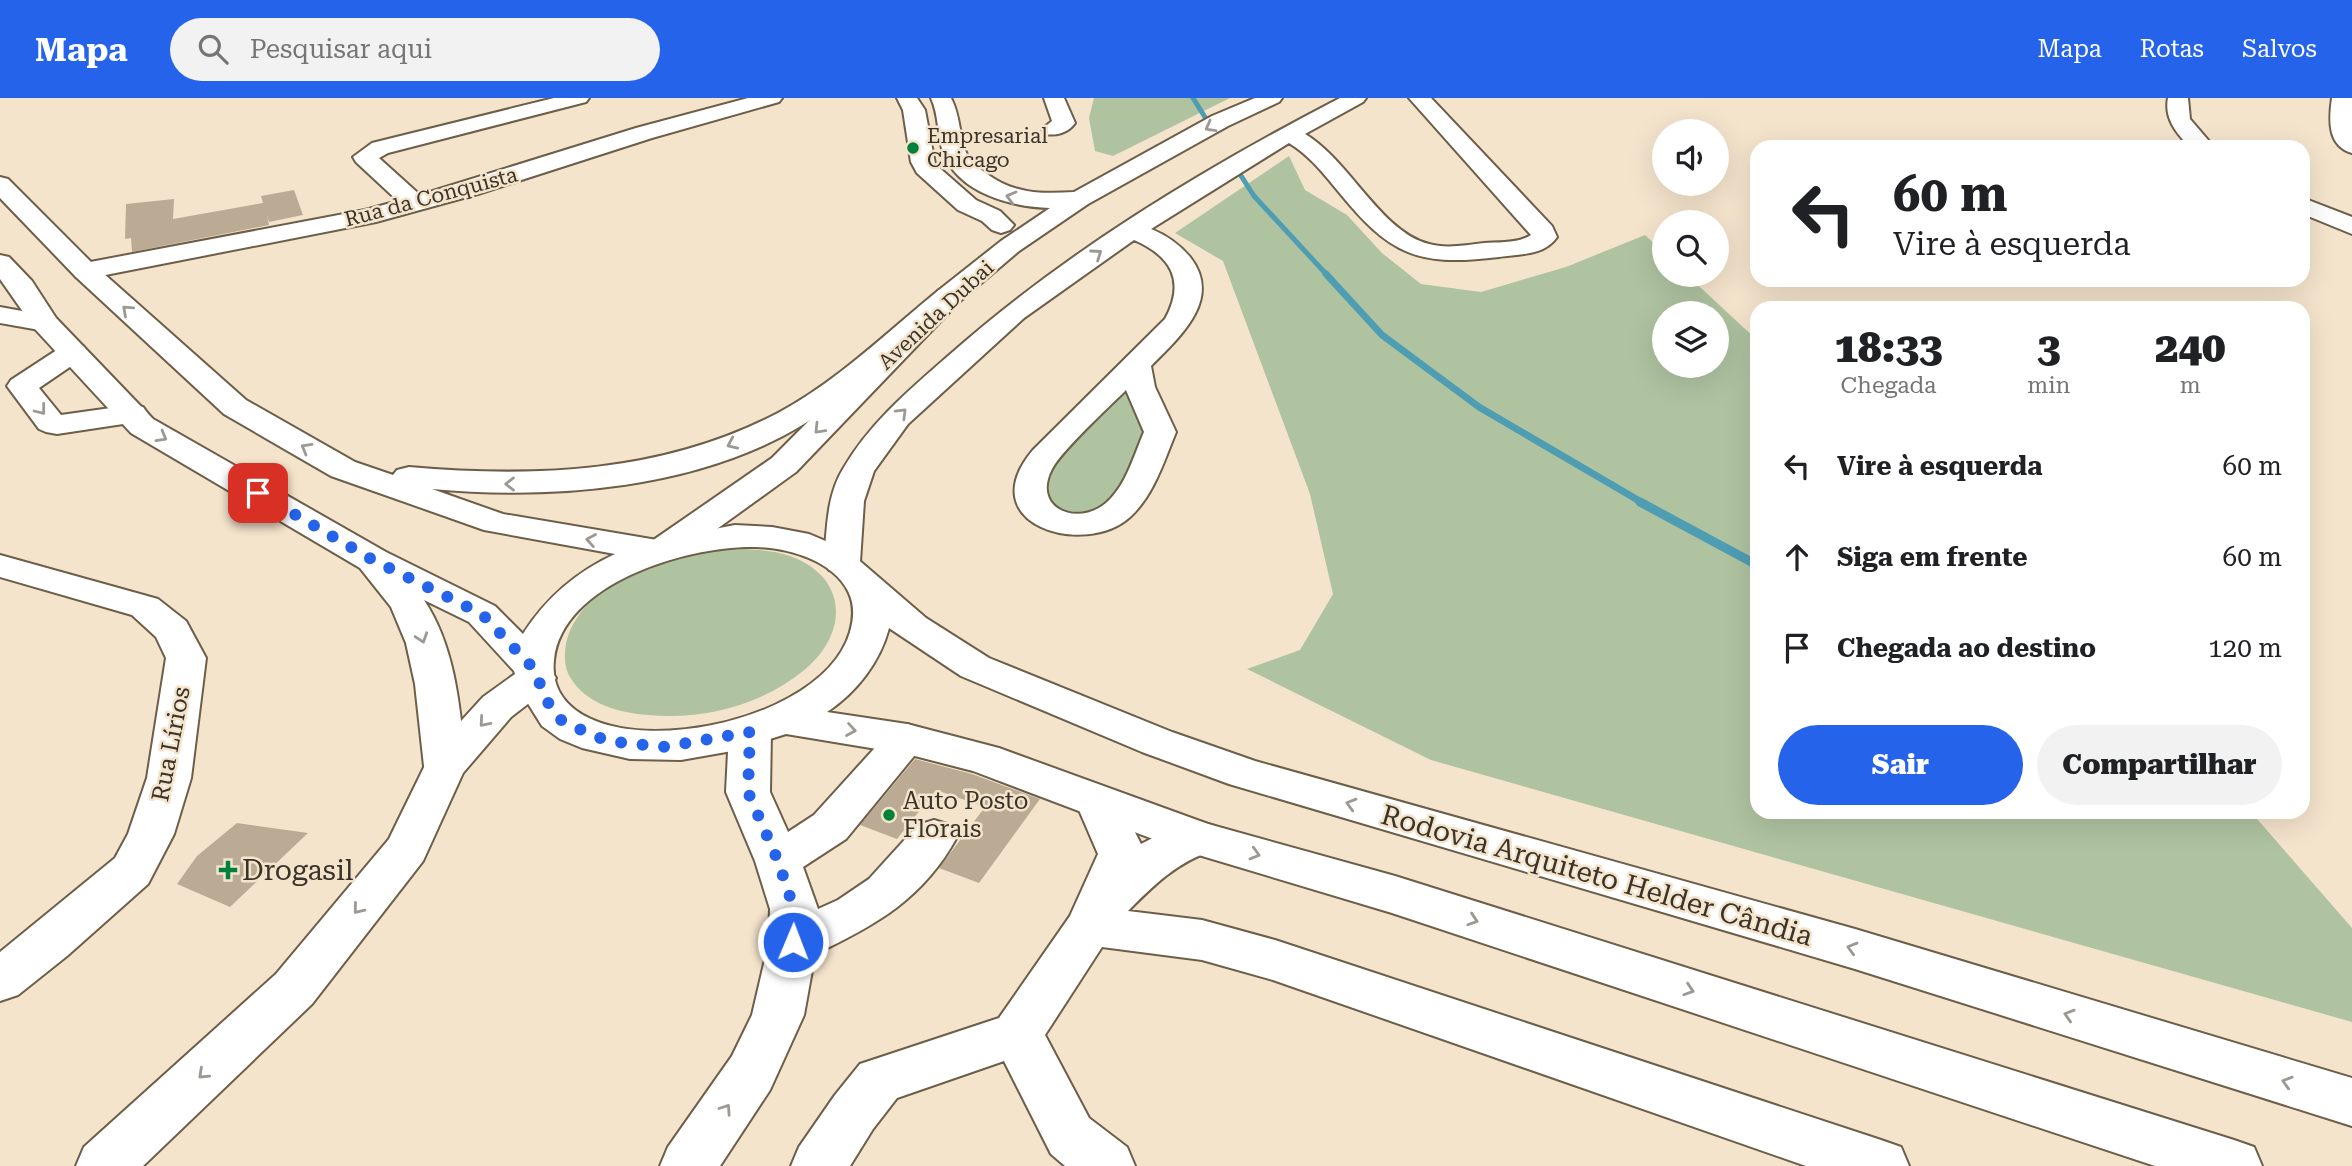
<!DOCTYPE html>
<html lang="pt">
<meta charset="utf-8">
<style>
body{margin:0;font-family:"Roboto Serif",serif;background:#f2f2f2;color:#202124;height:100vh;display:flex;flex-direction:column;font-size:26px;white-space:nowrap}
*{box-sizing:border-box;margin:0}
p{font-size:23px;color:#757577}
.icon{flex:none;width:38px;height:38px;fill:none;stroke:currentColor;stroke-width:2;stroke-linecap:round;stroke-linejoin:round}
.map{position:relative;flex:1;overflow:hidden}
.details{position:absolute;left:1750px;top:203px;width:560px;height:518px;display:flex;flex-direction:column;background:#fff;border-radius:21px;box-shadow:0 7px 28px #0002}
.details>*{flex:none}
.top-card{position:absolute;left:1750px;top:42px;width:560px;height:147px;border-radius:21px;box-shadow:0 7px 28px #0002;background:#fff;color:#202124;overflow:hidden}
.fabs{position:absolute;left:1652px;top:21px;display:grid;gap:14px}
.fabs a{display:grid;place-items:center;width:77px;height:77px;border-radius:50%;background:#fff;box-shadow:0 7px 28px #0002;font-size:35px}
.pin{position:absolute;display:grid;place-items:center;width:60px;height:60px;color:#fff;margin:-30px;border-radius:14px;box-shadow:0 4px 10px #0006}
.me{position:absolute;width:77px;margin:-38px;rotate:1deg;stroke-linejoin:round;filter:drop-shadow(0 0 5px #0008)}
.turn{display:flex;align-items:center;gap:24px;height:147px;padding:0 28px;font-size:32px}
.turn .icon{width:91px;height:91px;stroke-width:2.5}
.turn b{display:block;font-size:49px;line-height:60px}
.eta{display:flex;justify-content:space-evenly;align-items:center;height:119px;text-align:center}
.eta b{font-size:42px;font-weight:800;line-height:49px}
.cta{display:flex;gap:14px;margin-top:auto;padding:14px 28px}
.cta a{flex:1;height:80px;border-radius:42px;background:#2563eb;color:#fff;font-size:28px;font-weight:800;line-height:80px;text-align:center}
.cta a+a{background:#f2f2f2;color:#202124}
ul{padding:0;list-style:none}
li{display:flex;align-items:center;gap:21px;height:91px;padding:0 28px}
li div{flex:1}
li b{display:block;font-size:26px}
li em{font-style:normal}
header{display:flex;align-items:center;gap:42px;box-sizing:border-box;height:98px;padding:0 35px;background:#2563eb;color:#fff}
header strong{font-size:33px}
nav{display:flex;gap:38px;margin-inline-start:auto;font-size:24px}
.search{width:490px;height:63px;background:#f2f2f2;display:flex;align-items:center;gap:18px;box-sizing:border-box;padding:0 24px;border-radius:38px;color:#757577;font-size:26px}
.map>svg:first-child{display:block}
.green{fill:#afc3a0;fill-rule:evenodd}
.lines{fill:none;stroke-linecap:round;stroke-linejoin:round}
.stream-far2{stroke:#4e9db2;stroke-width:5}
.stream-far1{stroke:#4e9db2;stroke-width:7}
.stream{stroke:#4e9db2;stroke-width:9}
.building{fill:#bbab94}
.minor-casing{stroke:#6c5e49;stroke-width:4}
.major-casing{stroke:#6c5e49;stroke-width:4}
.minor{fill:#fff;fill-rule:evenodd}
.major{fill:#fff;fill-rule:evenodd}
.oneway{stroke:#9c9994}
.route{stroke:#2563eb;stroke-width:12;stroke-dasharray:0 21.6}
.poi-dot{fill:#00823c;stroke:#f5e4cc;stroke-width:2.5}
.labels{text-anchor:middle;stroke-width:5;stroke-linejoin:round;paint-order:stroke}
.far-poi-label{font-size:21px;fill:#393329;stroke:#f5e4cc;text-anchor:start}
.far-street-label{font-size:21px;fill:#393329;stroke:#f5e4cc}
.street-label{font-size:24px;fill:#393329;stroke:#f5e4cc}
.poi-label{font-size:24px;fill:#393329;stroke:#f5e4cc;text-anchor:start}
.near-poi-label{font-size:28px;fill:#393329;stroke:#f5e4cc;text-anchor:start}
.near-street-label{font-size:28px;fill:#393329;stroke:#f5e4cc}
</style>
<header>
<strong>Mapa</strong>
<div class="search"><svg class="icon" aria-label="search" viewBox="0 0 24 24"><circle cx="10" cy="10" r="6"/><path d="M15 15l6 6"/></svg>Pesquisar aqui</div>
<nav><a>Mapa</a><a>Rotas</a><a>Salvos</a></nav>
</header>
<div class="map">
<svg width="2352" height="1068" viewBox="0 0 2352 1068">
<rect width="100%" height="100%" fill="#f5e4cc"/>
<path class="green" d="M 1094,0 L 1230,0 L 1113,58 L 1095,53 L 1089,20 Z
M 1289,58 L 1305,92 L 1347,117 L 1382,155 L 1421,186 L 1481,194 L 1566,169 L 1645,137 L 1664,155 L 1664,177 L 1687,177 L 1757,242 L 1757,714 L 2251,714 L 2352,830 L 2352,924 L 1431,662 L 1247,571 L 1300,552 L 1333,496 L 1310,396 L 1223,163 L 1175,135 ZM 1664,215 L 1717,215 L 1717,268 L 1664,268 Z
M 1130,283 L 1150,337 L 1108,412 L 1085,420 L 1049,414 L 1038,384 L 1049,362 Z
M 717,451 C 741,451 766,450 790,458 C 850,480 848,537 803,573 C 760,608 702,622 648,617 C 620,615 585,606 570,579 C 563,568 564,550 568,538 C 590,480 661,461 717,451 Z"/>
<g class="lines">
<path class="stream-far2" d="M 1193,0 L 1208,24
M 1238,73 L 1254,98 L 1328,178"/>
<path class="stream-far1" d="M 1326,176 L 1382,237 L 1479,309 L 1643,405"/>
<path class="stream" d="M 1640,404 L 1757,467"/>
</g>
<path class="building" d="M 294,92 L 303,117 L 269,124 L 267,117 L 269,127 L 132,154 L 131,140 L 125,141 L 126,106 L 174,101 L 173,121 L 263,105 L 261,98 Z
M 915,661 L 972,676 L 1040,701 L 979,785 L 939,770 L 985,709 L 936,692 L 897,741 L 860,727 Z
M 237,725 L 308,735 L 230,809 L 177,786 L 197,758 Z"/>
<g class="lines">
<g class="minor-casing">
<path id="minor" d="M 554,0 L 589,0 L 586,4 L 388,55 L 379,60 L 420,97 L 636,30 L 748,0 L 782,0 L 779,4 L 652,40 L 478,96 L 376,124 L 85,181 L 76,179 L 72,173 L 76,167 L 85,165 L 365,112 L 398,103 L 356,64 L 353,59 L 372,45 Z
M 897,0 L 917,0 L 925,12 L 935,66 L 976,102 L 1000,113 L 1014,127 L 1010,132 L 1001,135 L 992,132 L 982,123 L 958,112 L 917,75 L 911,64 L 903,12 Z
M 931,0 L 951,0 C 960,17 959,35 965,52 C 969,63 977,69 986,75 C 1013,96 1041,96 1074,94 L 1212,18 L 1255,0 L 1282,0 L 1279,4 L 1228,28 L 1088,106 L 1019,153 L 959,204 L 796,374 L 678,459 L 665,462 L 652,459 L 647,451 L 652,443 L 772,360 L 939,192 L 1001,143 L 1050,110 C 1011,109 958,95 943,54 C 937,36 939,17 931,0 Z
M 1044,0 L 1064,0 L 1075,25 C 1068,35 1056,38 1045,36 L 1042,31 L 1052,23 Z
M 1340,0 L 1366,0 L 1363,4 L 1305,36 C 1349,62 1381,134 1429,146 C 1446,151 1467,147 1484,145 C 1498,144 1519,145 1531,137 L 1409,0 L 1431,0 L 1552,128 L 1557,139 C 1544,158 1519,156 1499,159 C 1417,169 1390,157 1338,93 C 1323,75 1309,57 1289,45 L 1151,131 C 1166,137 1179,146 1190,159 C 1223,201 1180,239 1151,268 L 1155,289 L 1176,334 C 1164,363 1154,397 1130,419 C 1085,460 970,427 1033,352 L 1165,221 C 1186,183 1171,158 1134,142 L 1024,220 L 908,326 L 874,373 L 864,403 L 860,464 L 855,472 L 842,475 L 829,472 L 824,464 C 827,433 826,399 843,371 C 869,326 908,293 947,259 C 1064,155 1201,72 1340,0 ZM 1126,292 L 1144,334 C 1134,357 1126,388 1106,405 C 1078,429 1031,411 1052,371 C 1063,351 1108,310 1126,292 Z
M 2168,0 L 2188,0 L 2190,21 L 2214,49 L 2190,49 C 2176,35 2164,20 2168,0 Z
M 2332,0 L 2352,0 L 2352,55 C 2327,48 2329,21 2332,0 Z
M 2303,100 L 2352,119 L 2352,136 L 2303,116 Z
M 0,209 L 55,219 L 59,225 L 55,231 L 45,233 L 0,225 Z
M 73,245 L 83,248 L 88,254 L 83,260 L 39,290 L 61,317 L 132,307 L 143,309 L 148,316 L 143,323 L 57,336 L 46,334 L 39,331 L 7,288 L 11,282 L 63,248 Z
M 0,457 L 158,501 L 186,523 L 206,560 L 191,680 L 174,736 L 148,786 L 67,858 L 18,897 L 0,903 L 0,854 L 115,760 L 128,736 L 147,680 L 166,560 L 156,539 L 132,517 L 0,479 Z
M 536,567 L 550,571 L 556,580 L 550,589 L 511,619 L 463,675 L 423,763 L 312,906 L 143,1068 L 76,1068 L 84,1049 L 276,876 L 389,741 L 430,657 L 483,599 L 522,571 Z
M 750,619 L 765,624 L 771,634 L 770,694 L 788,734 L 814,717 L 892,631 L 907,626 L 922,631 L 928,641 L 846,741 L 803,769 L 818,811 L 838,802 L 869,781 L 918,727 L 934,722 L 950,727 L 957,739 C 923,801 876,827 815,856 L 804,917 L 770,992 L 720,1068 L 660,1068 L 668,1049 L 732,958 L 752,917 L 769,844 L 770,811 L 755,763 L 726,694 L 729,634 L 735,624 Z
M 1098,689 L 1114,693 L 1141,746 L 1168,732 L 1198,723 L 1214,728 L 1221,740 L 1214,752 C 1177,764 1155,786 1128,813 L 1202,822 L 1275,842 L 1881,1042 L 1901,1049 L 1909,1068 L 1806,1068 L 1273,882 L 1202,862 L 1102,849 L 1045,937 L 1089,1020 L 1127,1049 L 1135,1068 L 1065,1068 L 1051,1056 L 1004,963 L 897,1000 L 873,1031 L 850,1068 L 791,1068 L 799,1049 L 835,997 L 860,966 L 999,920 L 1070,818 L 1098,756 L 1076,705 L 1082,693 Z"/>
</g>
<g class="major-casing">
<path id="major" d="M 0,79 L 8,81 L 94,167 L 246,302 L 355,364 L 393,377 L 397,372 L 409,369 C 536,380 663,375 778,315 C 838,283 887,234 939,192 L 949,190 L 959,192 L 963,198 L 959,204 C 908,246 861,291 804,326 C 698,391 553,402 432,391 L 503,416 L 657,442 L 735,427 L 772,429 L 809,436 L 847,452 L 926,520 L 989,560 L 1172,634 L 1255,663 L 1855,831 L 2352,980 L 2352,1028 L 1855,871 L 1229,686 L 1142,654 L 961,578 L 889,530 C 880,564 857,594 827,614 L 907,626 L 999,650 L 1208,726 L 1395,778 L 2234,1042 L 2254,1049 L 2262,1068 L 2155,1068 L 1392,815 L 1182,752 L 973,673 L 907,656 L 786,636 L 732,653 L 681,662 L 630,661 L 582,650 L 560,641 L 542,628 L 522,596 L 514,573 L 469,524 L 424,502 C 456,550 460,612 466,668 L 460,679 L 445,683 L 430,679 L 424,668 L 415,586 L 406,545 L 391,509 L 360,470 L 131,335 L 35,231 L 0,181 L 0,157 L 9,159 L 32,183 L 56,220 L 153,321 L 386,454 L 495,508 L 523,536 C 546,500 576,474 615,456 L 484,432 L 331,378 L 224,316 L 76,179 L 0,100 ZM 756,449 C 788,450 832,462 848,493 C 855,507 854,520 850,534 C 818,642 542,676 554,562 C 562,484 691,447 756,449 Z"/>
</g>
<use href="#minor" class="minor"/>
<use href="#major" class="major"/>
</g>
<defs><path id="oneway-chevron" d="M-2-3.5L2.5 0L-2 3.5" fill="none" stroke-width="1.6" stroke-linecap="round" stroke-linejoin="round" transform="scale(1.75)"/></defs>
<g class="oneway">
<use href="#oneway-chevron" transform="translate(1210 29) rotate(151)"/>
<use href="#oneway-chevron" transform="translate(1011 99) rotate(-165)"/>
<use href="#oneway-chevron" transform="translate(1097 156) rotate(-35)"/>
<use href="#oneway-chevron" transform="translate(127 212) rotate(-138)"/>
<use href="#oneway-chevron" transform="translate(41 312) rotate(52)"/>
<use href="#oneway-chevron" transform="translate(902 315) rotate(-45)"/>
<use href="#oneway-chevron" transform="translate(819 331) rotate(134)"/>
<use href="#oneway-chevron" transform="translate(162 339) rotate(30)"/>
<use href="#oneway-chevron" transform="translate(732 346) rotate(156)"/>
<use href="#oneway-chevron" transform="translate(306 350) rotate(-150)"/>
<use href="#oneway-chevron" transform="translate(510 386) rotate(-180)"/>
<use href="#oneway-chevron" transform="translate(591 442) rotate(-170)"/>
<use href="#oneway-chevron" transform="translate(422 540) rotate(72)"/>
<use href="#oneway-chevron" transform="translate(484 624) rotate(131)"/>
<use href="#oneway-chevron" transform="translate(851 632) rotate(9)"/>
<use href="#oneway-chevron" transform="translate(1351 706) rotate(-164)"/>
<use href="#oneway-chevron" transform="translate(1255 756) rotate(16)"/>
<use href="#oneway-chevron" transform="translate(358 811) rotate(129)"/>
<use href="#oneway-chevron" transform="translate(1473 822) rotate(18)"/>
<use href="#oneway-chevron" transform="translate(1852 850) rotate(-164)"/>
<use href="#oneway-chevron" transform="translate(1689 892) rotate(18)"/>
<use href="#oneway-chevron" transform="translate(2069 917) rotate(-163)"/>
<use href="#oneway-chevron" transform="translate(203 976) rotate(137)"/>
<use href="#oneway-chevron" transform="translate(2287 984) rotate(-163)"/>
<use href="#oneway-chevron" transform="translate(726 1011) rotate(-56)"/>
</g>
<g class="lines">
<path class="route" d="M 258,395 L 373,462 L 482,516 L 533,570 L 551,611 L 563,624 L 607,643 L 663,649 L 750,634 L 748,694 L 778,763 L 794,811 L 793,844"/>
</g>
<g class="poi-dot">
<circle cx="913" cy="50" r="7"/>
<circle cx="889" cy="717" r="7"/>
<path d="M224.5 761.5h7v7h7v7h-7v7h-7v-7h-7v-7h7z"/>
</g>
<g class="labels">
<g class="far-poi-label">
<text x="927" y="45">Empresarial<tspan x="927" dy="24">Chicago</tspan></text>
</g>
<g class="far-street-label">
<text transform="translate(431 99) rotate(-15)" y="7">Rua da Conquista</text>
<text transform="translate(936 217) rotate(-43)" y="7">Avenida Dubai</text>
</g>
<g class="street-label">
<text transform="translate(171 646) rotate(-79)" y="8">Rua Lírios</text>
</g>
<g class="poi-label">
<text x="903" y="711">Auto Posto<tspan x="903" dy="28">Florais</tspan></text>
</g>
<g class="near-poi-label">
<text x="242" y="782">Drogasil</text>
</g>
<g class="near-street-label">
<text transform="translate(1597 777) rotate(16)" y="10">Rodovia Arquiteto Helder Cândia</text>
</g>
</g>
</svg>
<div class="fabs">
<a><svg class="icon" aria-label="sound" viewBox="0 0 24 24"><path d="M4 9h4l5-4v14l-5-4H4zM17 9q2 3 0 6"/></svg></a>
<a><svg class="icon" aria-label="search" viewBox="0 0 24 24"><circle cx="10" cy="10" r="6"/><path d="M15 15l6 6"/></svg></a>
<a><svg class="icon" aria-label="layers" viewBox="0 0 24 24"><path d="M12 4l9 5-9 5-9-5zM3 14l9 5 9-5"/></svg></a>
</div>
<div class="pin" style="left:258px;top:395px;background:#d93025"><svg class="icon" aria-label="arrive" viewBox="0 0 24 24"><path d="M6 21V4h12l-3 4 3 4H6"/></svg></div>
<svg class="me" style="left:793px;top:844px" viewBox="-20 -20 40 40"><circle r="17" fill="#2563eb" stroke="#fff" stroke-width="3"/><path d="M0-11L8 9 0 5-8 9z" fill="#fff"/></svg>
<div class="top-card">
<div class="turn"><svg class="icon" aria-label="left" viewBox="0 0 24 24"><path d="M17 20v-9H6M10 6l-5 5 5 5"/></svg><div><b>60 m</b>Vire à esquerda</div></div>
</div>
<section class="details">
<div class="eta">
<div><b>18:33</b><p>Chegada</p></div>
<div><b>3</b><p>min</p></div>
<div><b>240</b><p>m</p></div>
</div>
<ul>
<li><svg class="icon" aria-label="left" viewBox="0 0 24 24"><path d="M17 20v-9H6M10 6l-5 5 5 5"/></svg><div><b>Vire à esquerda</b></div><em>60 m</em></li>
<li><svg class="icon" aria-label="ahead" viewBox="0 0 24 24"><path d="M12 20V5M6 11l6-6 6 6"/></svg><div><b>Siga em frente</b></div><em>60 m</em></li>
<li><svg class="icon" aria-label="arrive" viewBox="0 0 24 24"><path d="M6 21V4h12l-3 4 3 4H6"/></svg><div><b>Chegada ao destino</b></div><em>120 m</em></li>
</ul>
<div class="cta"><a>Sair</a><a>Compartilhar</a></div>
</section>
</div>
